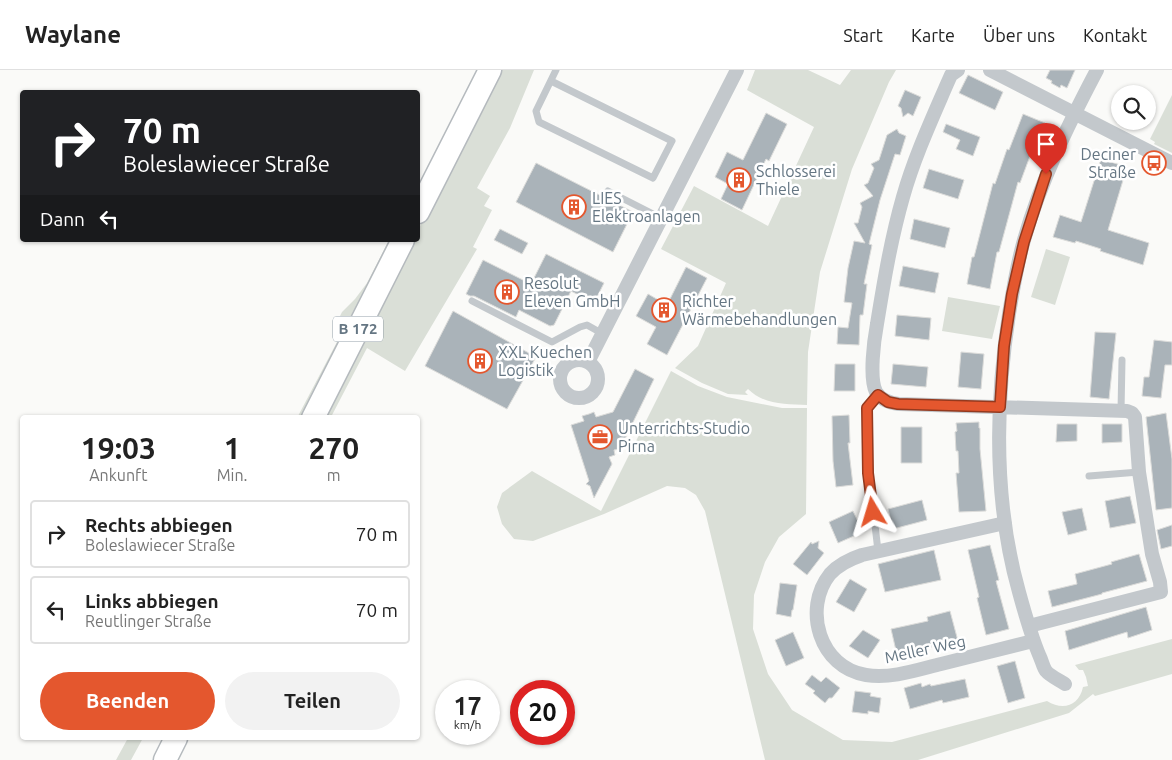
<!DOCTYPE html>
<html lang="de">
<meta charset="utf-8">
<style>
body{margin:0;font-family:Ubuntu,sans-serif;background:#f2f2f2;color:#222;height:100vh;display:flex;flex-direction:column;font-size:19px;white-space:nowrap}
*{box-sizing:border-box;margin:0}
p{font-size:16px;color:#767676}
.icon{flex:none;width:28px;height:28px;fill:none;stroke:currentColor;stroke-width:2;stroke-linecap:round;stroke-linejoin:round}
.map{position:relative;flex:1;overflow:hidden}
.drawer{position:absolute;left:20px;top:345px;width:400px;height:325px;display:flex;flex-direction:column;background:#fff;border-radius:5px;box-shadow:0 1px 4px #0004}
.drawer>*{flex:none}
.top-card{position:absolute;left:20px;top:20px;width:400px;height:152px;border-radius:5px;box-shadow:0 1px 4px #0004;background:#202124;color:#fff;overflow:hidden}
.buttons{position:absolute;left:1111px;top:15px;display:grid;gap:10px}
.buttons a{display:grid;place-items:center;width:45px;height:45px;border-radius:50%;background:#fff;box-shadow:0 1px 4px #0004;font-size:25px}
.speed{position:absolute;left:435px;top:610px;display:flex;gap:10px;font-size:25px;font-weight:700;text-align:center}
.speed>*{display:grid;place-content:center;width:65px;height:65px;border-radius:50%;background:#fff;box-shadow:0 1px 4px #0004;line-height:1}
.speed small{font-size:12px;font-weight:400}
.speed .limit{border:8px solid #d22;background:#fff;color:#111}
.pin{position:absolute;display:grid;place-items:center;width:42px;height:42px;color:#fff;margin:-51px -21px;border-radius:50% 50% 50% 0;rotate:-45deg;box-shadow:0 0 5px #0007}
.pin .icon{rotate:45deg}
.me{position:absolute;width:55px;margin:-28px;rotate:353deg;stroke-linejoin:round;filter:drop-shadow(0 0 4px #0008)}
.turn{display:flex;align-items:center;gap:18px;height:105px;padding:0 20px;font-size:22px}
.turn .icon{width:65px;height:65px;stroke-width:2.5}
.turn b{display:block;font-size:35px;line-height:42px}
.then{display:flex;align-items:center;height:48px;padding:0 20px;background:#0003;gap:10px;font-size:19px}
.eta{display:flex;justify-content:space-evenly;align-items:center;height:85px;text-align:center}
.eta b{font-size:30px;font-weight:700;line-height:35px}
.action{display:flex;gap:10px;margin-top:auto;padding:10px 20px}
.action a{flex:1;height:58px;border-radius:30px;background:#e4572e;color:#fff;font-size:20px;font-weight:700;line-height:58px;text-align:center}
.action a+a{background:#f2f2f2;color:#222}
ul{padding:0;list-style:none}
li{display:flex;align-items:center;gap:15px;height:68px;margin:0 10px 8px;padding:0 10px;border:2px solid #e0e0e0;border-radius:5px}
li div{flex:1}
li b{display:block;font-size:19px}
li em{font-style:normal}
header{display:flex;align-items:center;gap:30px;box-sizing:border-box;height:70px;padding:0 25px;background:#fff;border-bottom:1px solid #e0e0e0}
header strong{font-size:24px}
nav{display:flex;gap:28px;margin-inline-start:auto;font-size:18px}
.map>svg:first-child{display:block}
.green{fill:#dadfd7}
.building{fill:#aab3b9;stroke:#dcdcda}
.lines{fill:none;stroke-linecap:round;stroke-linejoin:round}
.primary-casing{stroke:#b5babe;stroke-width:25}
.service{stroke:#c3c8cc;stroke-width:7}
.minor{stroke:#c3c8cc;stroke-width:14}
.primary{stroke:#fff;stroke-width:22}
.route-casing{stroke:#94391e;stroke-width:12}
.route{stroke:#e4572e;stroke-width:9}
.labels{text-anchor:middle;stroke-width:5;stroke-linejoin:round;paint-order:stroke}
.shield{fill:#fff;stroke:#939fa8;stroke-width:1}
.shield-label{font-size:15px;font-weight:bold;fill:#657683}
.poi-label{font-size:16px;fill:#657683;stroke:#fff;text-anchor:start}
.street-label{font-size:16px;fill:#657683;stroke:#fff}
</style>
<header>
<strong>Waylane</strong>
<nav><a>Start</a><a>Karte</a><a>Über uns</a><a>Kontakt</a></nav>
</header>
<div class="map">
<svg width="1172" height="690" viewBox="0 0 1172 690">
<rect width="100%" height="100%" fill="#fafaf8"/>
<path class="green" d="M 499,0 L 534,0 L 510,58 L 477,118 L 490,126 L 484,136 L 492,140 L 473,177 L 477,179 L 405,301 L 367,278 L 331,347 L 321,348 L 412,170 L 418,170 L 418,160 Z
M 755,0 L 808,0 L 840,15 L 851,0 L 896,0 L 889,12 L 852,99 L 820,202 L 808,282 L 807,335 C 786,334 764,335 748,319 L 745,322 L 748,325 L 728,324 L 702,313 L 675,298 L 698,276 L 726,213 L 661,179 L 694,116 L 768,156 L 814,57 L 747,20 Z
M 1172,25 L 1172,83 L 1154,74 L 1155,72 L 1150,69 Z
M 389,170 L 396,170 L 306,347 L 297,348 L 338,270 L 340,261 L 340,246 L 342,242 L 355,229 L 367,213 Z
M 1046,179 L 1070,187 L 1055,235 L 1031,227 Z
M 948,227 L 1000,236 L 992,269 L 942,261 Z
M 671,301 L 698,316 L 727,327 L 782,338 L 807,338 L 806,444 L 779,467 L 765,492 L 754,525 L 753,559 L 768,604 L 792,640 L 843,670 L 892,672 L 1047,631 C 1063,641 1079,636 1083,617 L 1088,616 L 1086,607 L 1083,600 L 1079,600 L 1075,595 L 1172,569 L 1172,604 L 1095,626 L 1093,624 L 1069,643 L 918,690 L 765,690 L 705,441 L 696,425 L 685,418 L 667,416 L 604,444 L 533,471 L 514,469 L 502,454 L 497,437 L 502,423 L 532,401 L 601,441 Z
M 128,668 L 143,668 L 131,690 L 116,690 Z"/>
<path class="building" d="M 1050,0 L 1075,0 L 1067,18 L 1061,15 L 1060,18 L 1051,13 L 1052,11 L 1046,8 Z
M 968,5 L 1003,22 L 995,40 L 959,23 Z
M 905,20 L 921,27 L 913,46 L 908,43 L 903,47 L 901,38 L 898,36 Z
M 766,43 L 787,54 L 769,91 L 766,89 L 742,140 L 721,129 L 728,114 L 715,107 L 727,82 L 743,90 Z
M 1023,44 L 1045,53 L 1034,79 L 1033,78 L 1020,113 L 1018,112 L 999,182 L 997,182 L 990,219 L 967,214 L 972,187 L 974,187 L 993,113 L 995,114 L 1007,79 L 1009,80 Z
M 946,54 L 980,67 L 973,86 L 956,79 L 960,70 L 943,62 Z
M 897,59 L 899,63 L 906,66 L 900,85 L 895,84 L 880,130 L 869,174 L 872,175 L 864,214 L 867,214 L 863,245 L 860,245 L 859,275 L 837,274 L 838,257 L 848,258 L 852,233 L 844,232 L 848,198 L 854,171 L 865,173 L 854,153 L 858,153 L 862,137 L 860,133 L 873,126 L 864,115 L 868,113 L 874,98 L 871,94 L 879,90 L 887,65 Z
M 1101,89 L 1127,97 L 1108,160 L 1149,173 L 1143,195 L 1100,181 L 1101,179 L 1076,171 L 1075,173 L 1053,167 L 1060,145 L 1081,152 Z
M 536,93 L 633,142 L 613,182 L 516,132 Z
M 929,99 L 964,110 L 958,129 L 923,118 Z
M 914,149 L 950,158 L 945,178 L 910,169 Z
M 500,159 L 528,173 L 522,184 L 494,170 Z
M 546,184 L 604,213 L 594,233 L 571,221 L 554,255 L 550,256 L 519,240 L 516,247 L 474,226 L 470,226 L 466,224 L 483,190 L 531,214 Z
M 903,196 L 939,203 L 935,223 L 899,216 Z
M 686,197 L 707,208 L 667,285 L 647,274 L 656,257 L 636,246 L 648,224 L 667,235 Z
M 453,241 L 536,287 L 507,339 L 425,296 Z
M 897,245 L 931,248 L 929,270 L 895,266 Z
M 1095,262 L 1116,263 L 1109,329 L 1090,327 Z
M 1154,270 L 1172,272 L 1172,295 L 1165,295 L 1161,328 L 1142,326 L 1144,307 L 1149,307 Z
M 961,282 L 984,284 L 981,319 L 958,317 Z
M 835,294 L 855,294 L 855,321 L 834,321 Z
M 893,294 L 928,297 L 926,317 L 891,314 Z
M 635,299 L 654,309 L 620,379 L 614,380 L 615,385 L 609,387 L 612,394 L 594,428 L 590,416 L 586,414 L 589,411 L 571,355 L 584,351 L 582,346 L 589,344 L 594,342 L 596,347 L 613,342 Z
M 1166,343 L 1172,389 L 1172,438 L 1156,440 L 1146,347 Z
M 849,345 L 850,373 L 848,373 L 853,415 L 836,417 L 833,391 L 832,346 Z
M 979,352 L 979,358 L 980,358 L 980,379 L 986,441 L 959,442 L 956,403 L 959,403 L 958,381 L 956,381 L 955,362 L 957,361 L 956,353 Z
M 1057,354 L 1077,354 L 1077,371 L 1056,372 Z
M 1102,354 L 1122,354 L 1122,372 L 1102,373 Z
M 901,357 L 922,357 L 922,393 L 901,393 Z
M 1130,426 L 1136,453 L 1110,458 L 1105,431 Z
M 922,430 L 927,450 L 893,459 L 888,439 Z
M 1082,438 L 1087,460 L 1068,465 L 1062,442 Z
M 853,441 L 863,462 L 838,473 L 829,452 Z
M 1172,455 L 1172,476 L 1161,479 L 1157,460 Z
M 819,471 L 818,478 L 824,483 L 807,505 L 793,494 L 811,472 L 812,474 Z
M 990,475 L 999,510 L 996,511 L 1009,559 L 986,565 L 977,528 L 979,527 L 968,480 Z
M 934,480 L 941,510 L 885,522 L 878,494 Z
M 1139,484 L 1147,511 L 1102,523 L 1102,524 L 1052,537 L 1048,521 L 1077,514 L 1075,504 L 1112,494 L 1111,492 Z
M 850,509 L 867,519 L 854,542 L 836,532 Z
M 780,513 L 797,515 L 793,540 L 792,540 L 791,547 L 776,544 Z
M 1146,537 L 1152,560 L 1128,568 L 1127,562 L 1069,580 L 1065,561 Z
M 950,541 L 958,571 L 897,585 L 891,559 L 928,551 L 927,547 Z
M 863,560 L 880,570 L 868,588 L 849,576 Z
M 793,562 L 804,588 L 786,596 L 775,570 Z
M 1015,591 L 1025,628 L 1008,633 L 997,596 Z
M 812,605 L 821,612 L 826,607 L 840,618 L 832,628 L 829,628 L 825,633 L 813,623 L 815,621 L 805,614 Z
M 965,609 L 969,627 L 943,633 L 942,630 L 910,639 L 904,618 L 921,613 L 922,617 L 930,614 L 931,616 Z
M 855,621 L 871,623 L 870,626 L 881,628 L 879,643 L 868,641 L 868,644 L 852,642 Z"/>
<g class="lines">
<g class="primary-casing">
<path id="primary" d="M 418,142 L 490,0
M 313,348 L 403,170
M 165,690 L 176,668"/>
</g>
<path class="service" d="M 551,11 L 672,71 L 653,108 L 539,52 L 536,41 L 556,0
M 608,121 L 661,148
M 472,231 L 552,272 L 580,257 L 587,255 L 603,264
M 1121,341 L 1122,290
M 1089,406 L 1139,402
M 878,481 L 869,403 L 867,338 L 878,325"/>
<path class="minor" d="M 958,0 L 951,5 L 947,14 C 931,51 914,88 903,127 C 891,169 884,211 877,254 C 874,270 869,308 876,322 C 881,330 890,333 899,334 L 1127,341 L 1132,343 L 1135,347 L 1139,402 L 1152,484 L 1160,512 L 1161,522 L 1029,556
M 990,0 L 1172,93
M560 309a19 19 0 1 1 38 0a19 19 0 1 1-38 0Z
M 588,292 L 737,0
M 1005,453 L 862,485 C 850,489 839,494 830,504 C 802,539 820,598 866,605 C 891,609 917,600 941,594 C 972,586 1002,579 1033,571
M 1065,614 C 1059,610 1050,606 1046,601 C 1043,597 1042,591 1040,587 C 1031,566 1025,544 1019,522 C 994,433 995,336 1009,244 C 1013,220 1017,194 1024,170 C 1041,110 1068,55 1097,0"/>
<use href="#primary" class="primary"/>
</g>
<g class="lines">
<g class="route-casing">
<path id="route" d="M 873,442 L 868,403 L 867,338 L 878,325 L 888,332 L 898,334 L 1000,337 L 1004,276 L 1012,224 L 1024,172 L 1046,104"/>
</g>
<use href="#route" class="route"/>
</g>
<defs>
<g id="bus-ring" transform="scale(1.25)"><circle r="9.5" fill="#fff" stroke="#e4572e" stroke-width="1.5"/><path d="M-5-6H5V4H4V6H2V4H-2V6H-4V4H-5ZM-3.5-4V0h7V-4ZM-3.5 1.2v1.5H-2V1.2ZM2 1.2v1.5H3.5V1.2Z" fill="#e4572e"/></g>
<g id="building-ring" transform="scale(1.25)"><circle r="9.5" fill="#fff" stroke="#e4572e" stroke-width="1.5"/><path d="M-4-6H4V6H1V3H-1V6H-4ZM-2.5-4.3h1.7v1.8h-1.7ZM.8-4.3h1.7v1.8H.8ZM-2.5-1h1.7V.8h-1.7ZM.8-1h1.7V.8H.8Z" fill="#e4572e"/></g>
<g id="office-ring" transform="scale(1.25)"><circle r="9.5" fill="#fff" stroke="#e4572e" stroke-width="1.5"/><path d="M-6-3h4V-5.5h4V-3h4V5H-6ZM-1-4.5V-3h2v-1.5ZM-6 0V1H6V0Z" fill="#e4572e"/></g>
</defs>
<g fill-rule="evenodd">
<use href="#bus-ring" x="1154" y="93"/>
<use href="#building-ring" x="739" y="110"/>
<use href="#building-ring" x="574" y="137"/>
<use href="#building-ring" x="507" y="222"/>
<use href="#building-ring" x="664" y="240"/>
<use href="#building-ring" x="480" y="291"/>
<use href="#office-ring" x="600" y="367"/>
</g>
<g class="labels">
<rect class="shield" x="333" y="246.5" width="50" height="25" rx="4"/>
<g class="shield-label">
<text x="358" y="264">B 172</text>
</g>
<g class="poi-label">
<text x="1136" y="90" text-anchor="end">Deciner<tspan x="1136" dy="18">Straße</tspan></text>
<text x="756" y="107">Schlosserei<tspan x="756" dy="18">Thiele</tspan></text>
<text x="592" y="134">LIES<tspan x="592" dy="18">Elektroanlagen</tspan></text>
<text x="524" y="219">Resolut<tspan x="524" dy="18">Eleven GmbH</tspan></text>
<text x="682" y="237">Richter<tspan x="682" dy="18">Wärmebehandlungen</tspan></text>
<text x="498" y="288">XXL Kuechen<tspan x="498" dy="18">Logistik</tspan></text>
<text x="618" y="364">Unterrichts-Studio<tspan x="618" dy="18">Pirna</tspan></text>
</g>
<g class="street-label">
<text transform="translate(925 579) rotate(-12)" y="6">Meller Weg</text>
</g>
</g>
</svg>
<div class="buttons">
<a><svg class="icon" aria-label="search" viewBox="0 0 24 24"><circle cx="10" cy="10" r="6"/><path d="M15 15l6 6"/></svg></a>
</div>
<div class="speed"><div>17<small>km/h</small></div><div class="limit">20</div></div>
<div class="pin" style="left:1046px;top:104px;background:#d93025"><svg class="icon" aria-label="arrive" viewBox="0 0 24 24"><path d="M6 21V4h12l-3 4 3 4H6"/></svg></div>
<svg class="me" style="left:873px;top:442px" viewBox="-20 -20 40 40"><path d="M0-17L14 15 0 8-14 15z" fill="#e4572e" stroke="#fff" stroke-width="4"/></svg>
<div class="top-card">
<div class="turn"><svg class="icon" aria-label="right" viewBox="0 0 24 24"><path d="M7 20v-9h11M14 6l5 5-5 5"/></svg><div><b>70 m</b>Boleslawiecer Straße</div></div>
<div class="then">Dann<svg class="icon" aria-label="left" viewBox="0 0 24 24"><path d="M17 20v-9H6M10 6l-5 5 5 5"/></svg></div>
</div>
<section class="drawer">
<div class="eta">
<div><b>19:03</b><p>Ankunft</p></div>
<div><b>1</b><p>Min.</p></div>
<div><b>270</b><p>m</p></div>
</div>
<ul>
<li><svg class="icon" aria-label="right" viewBox="0 0 24 24"><path d="M7 20v-9h11M14 6l5 5-5 5"/></svg><div><b>Rechts abbiegen</b><p>Boleslawiecer Straße</p></div><em>70 m</em></li>
<li><svg class="icon" aria-label="left" viewBox="0 0 24 24"><path d="M17 20v-9H6M10 6l-5 5 5 5"/></svg><div><b>Links abbiegen</b><p>Reutlinger Straße</p></div><em>70 m</em></li>
</ul>
<div class="action"><a>Beenden</a><a>Teilen</a></div>
</section>
</div>
